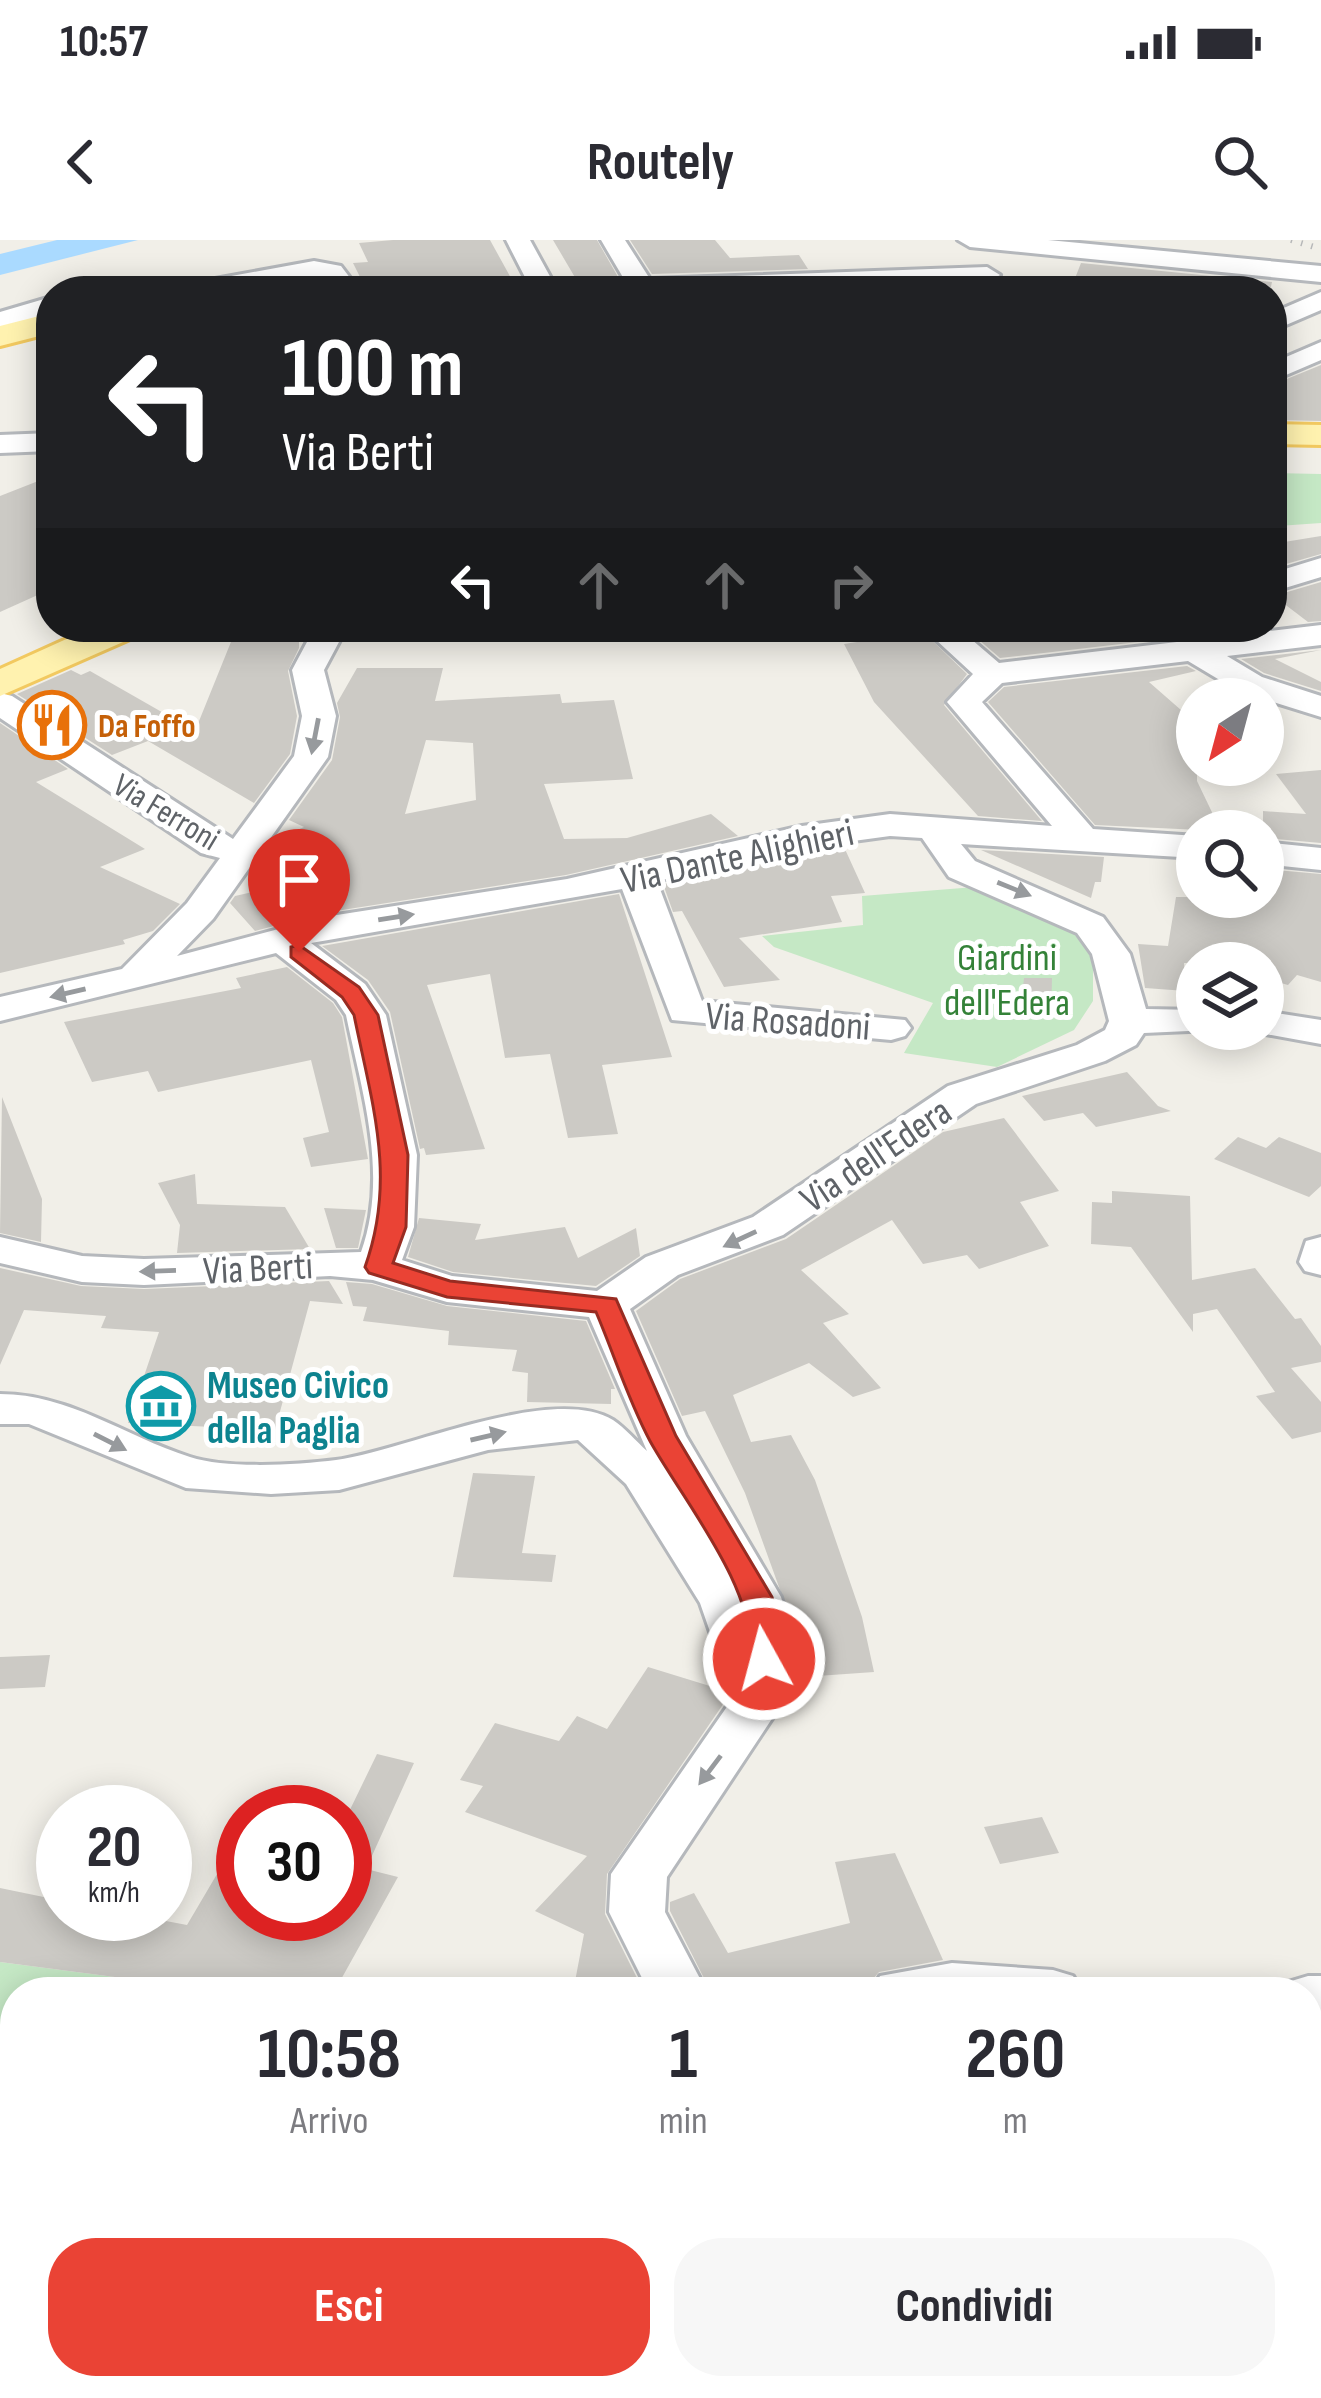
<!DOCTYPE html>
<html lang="it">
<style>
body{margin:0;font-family:"Sofia Sans Condensed",sans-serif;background:#f7f7f7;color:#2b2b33;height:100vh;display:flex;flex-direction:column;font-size:45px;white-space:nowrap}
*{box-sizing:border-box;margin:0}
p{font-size:39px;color:#7c7c81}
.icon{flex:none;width:66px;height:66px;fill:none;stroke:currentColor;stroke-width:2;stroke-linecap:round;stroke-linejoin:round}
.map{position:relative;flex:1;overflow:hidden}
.details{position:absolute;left:0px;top:1737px;width:1323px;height:423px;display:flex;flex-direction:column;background:#fff;border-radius:48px 48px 0 0;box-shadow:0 6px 30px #0003}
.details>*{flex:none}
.top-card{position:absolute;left:36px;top:36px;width:1251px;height:366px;border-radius:48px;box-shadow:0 6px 30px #0003;background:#202124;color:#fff;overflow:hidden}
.needle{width:78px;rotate:216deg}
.tools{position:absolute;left:1176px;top:438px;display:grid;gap:24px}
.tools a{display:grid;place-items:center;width:108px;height:108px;border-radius:50%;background:#fff;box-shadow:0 6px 30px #0003;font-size:60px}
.speed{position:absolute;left:36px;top:1545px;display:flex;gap:24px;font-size:60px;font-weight:700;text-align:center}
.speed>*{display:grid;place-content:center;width:156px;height:156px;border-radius:50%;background:#fff;box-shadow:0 6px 30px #0003;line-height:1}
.speed small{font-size:30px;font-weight:400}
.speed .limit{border:18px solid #d22;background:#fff;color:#111}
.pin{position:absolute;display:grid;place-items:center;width:102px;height:102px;color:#fff;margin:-123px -51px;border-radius:50% 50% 50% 0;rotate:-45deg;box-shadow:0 0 12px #0007}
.pin .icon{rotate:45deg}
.me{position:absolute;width:132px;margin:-66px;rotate:353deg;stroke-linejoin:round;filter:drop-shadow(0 0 9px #0008)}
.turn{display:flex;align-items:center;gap:42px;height:252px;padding:0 48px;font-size:54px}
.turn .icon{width:156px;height:156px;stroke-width:2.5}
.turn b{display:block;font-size:84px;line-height:102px}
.lanes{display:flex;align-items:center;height:114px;padding:0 48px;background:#0003;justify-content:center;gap:60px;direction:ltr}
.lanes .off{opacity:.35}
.eta{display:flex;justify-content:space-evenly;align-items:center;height:204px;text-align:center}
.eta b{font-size:72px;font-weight:700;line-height:84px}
.primary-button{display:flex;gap:24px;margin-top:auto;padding:24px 48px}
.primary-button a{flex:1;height:138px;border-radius:48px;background:#ea4335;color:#fff;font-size:48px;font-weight:700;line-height:138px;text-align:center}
.primary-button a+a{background:#f7f7f7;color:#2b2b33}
.status{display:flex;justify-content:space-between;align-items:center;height:84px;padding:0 60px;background:#fff;direction:ltr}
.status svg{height:33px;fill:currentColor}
header{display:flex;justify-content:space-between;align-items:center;height:156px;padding:0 48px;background:#fff;font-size:54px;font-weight:700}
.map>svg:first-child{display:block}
.green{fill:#c5e8c5}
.water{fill:#aadaff}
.building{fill:#cccac5;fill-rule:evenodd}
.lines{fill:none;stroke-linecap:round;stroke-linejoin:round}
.minor-casing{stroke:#b5b8bc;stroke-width:6}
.major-casing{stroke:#f2c960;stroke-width:6}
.minor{fill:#fff;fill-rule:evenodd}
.major{fill:#fff2af;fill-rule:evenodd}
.rail{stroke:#b6b7b8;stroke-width:6;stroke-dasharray:1.5 9;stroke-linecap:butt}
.oneway{fill:#979a9d}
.route{fill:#ea4335;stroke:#982c22;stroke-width:3}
.labels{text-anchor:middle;stroke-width:10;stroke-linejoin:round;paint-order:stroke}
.far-food-label{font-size:33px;font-weight:bold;fill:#c56008;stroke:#fff;text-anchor:start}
.far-street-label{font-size:33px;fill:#5f6368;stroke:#fff}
.street-label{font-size:39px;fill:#5f6368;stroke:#fff}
.park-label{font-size:39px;fill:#348238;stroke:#fff}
.culture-label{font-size:39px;font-weight:bold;fill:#0d838f;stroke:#fff;text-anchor:start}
</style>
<div class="status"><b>10:57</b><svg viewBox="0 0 49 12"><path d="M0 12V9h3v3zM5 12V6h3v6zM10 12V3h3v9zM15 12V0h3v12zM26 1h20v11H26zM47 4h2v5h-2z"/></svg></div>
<header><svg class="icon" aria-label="back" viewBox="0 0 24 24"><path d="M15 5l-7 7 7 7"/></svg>Routely<svg class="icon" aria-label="search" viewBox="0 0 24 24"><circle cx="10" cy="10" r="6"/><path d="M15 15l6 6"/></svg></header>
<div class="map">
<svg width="1321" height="2158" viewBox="0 0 1321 2158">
<rect width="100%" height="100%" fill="#f1efe8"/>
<path class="green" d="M 1272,233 L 1321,234 L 1321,283 L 1278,286 L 1284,292 L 1272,298 Z
M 975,647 L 1074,684 L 1093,715 L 1093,761 L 1074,790 L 997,827 L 904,813 L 933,763 L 774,707 L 762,696 L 863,685 L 862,656 Z
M 0,1722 L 153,1742 L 306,1752 L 15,1752 L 15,2145 L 916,2145 L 928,2158 L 0,2158 Z
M 1008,2145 L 1155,2145 L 1156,2158 L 1022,2158 Z"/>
<path class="water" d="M 57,0 L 138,0 L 0,35 L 0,14 Z"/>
<path class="building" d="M 393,0 L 490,0 L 517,49 L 367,51 L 353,23 L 368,22 L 359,3 Z
M 553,0 L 597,0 L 626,51 L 583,51 Z
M 630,0 L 715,0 L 730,18 L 799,15 L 808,29 L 652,34 Z
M 1081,23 L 1272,42 L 1270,51 L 1070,51 Z
M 1321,125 L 1321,181 L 1272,180 L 1272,145 Z
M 51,236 L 51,349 L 0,372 L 0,256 Z
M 1321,296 L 1321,314 L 1272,328 L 1272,304 Z
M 1321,342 L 1321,381 L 1308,382 L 1274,356 Z
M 237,387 L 299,387 L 299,408 L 288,431 L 297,476 L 290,514 L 254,563 L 148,501 L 112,515 L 17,454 L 71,430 L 81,435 L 90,431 L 195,491 Z
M 884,387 L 918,387 L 967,434 L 944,465 L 1042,581 L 978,576 L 874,462 L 844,404 L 896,396 Z
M 964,387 L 1266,387 L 1000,418 Z
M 1321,410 L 1275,419 L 1321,442 L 1321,451 L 1264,433 L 1241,419 Z
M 1187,426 L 1196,431 L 1149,442 L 1197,484 L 1197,541 L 1221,591 L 1095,585 L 988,462 L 1004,447 Z
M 357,428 L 443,428 L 435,461 L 560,454 L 562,463 L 614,460 L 633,539 L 544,544 L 564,599 L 627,598 L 711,574 L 738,596 L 566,635 L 323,673 L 255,691 L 230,663 L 235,656 L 327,635 L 277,599 L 304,587 L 289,580 L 332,520 L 340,477 L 337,463 ZM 426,500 L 473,503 L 476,560 L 405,574 Z
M 0,483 L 68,529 L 36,542 L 145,609 L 100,627 L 180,664 L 153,691 L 123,700 L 125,704 L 0,733 Z
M 1321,530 L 1321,603 L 1263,598 L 1263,571 L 1306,574 L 1276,534 Z
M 844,607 L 865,653 L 831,656 L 842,682 L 739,698 L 780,740 L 724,747 L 682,671 L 673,672 L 663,644 Z
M 981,610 L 1104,617 L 1101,642 L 1095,642 L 1091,658 Z
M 1263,629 L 1321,634 L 1321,742 L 1297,735 L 1288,745 L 1263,738 L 1263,723 L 1184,723 L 1186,751 L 1145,748 L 1138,704 L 1168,706 L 1176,657 L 1263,657 Z
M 619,654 L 672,817 L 602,825 L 618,894 L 568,898 L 550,814 L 505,818 L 490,734 L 427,745 L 485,909 L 426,915 L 424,908 L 420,909 L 390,772 L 368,740 L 322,706 Z
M 287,727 L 333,763 L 342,777 L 368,919 L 311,927 L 303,898 L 329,892 L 311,820 L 158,852 L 148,831 L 92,842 L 64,782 L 241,748 L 236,738 Z
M 1024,738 L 1052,738 L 1051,778 L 1020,775 Z
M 1127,832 L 1158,866 L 1171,871 L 1096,887 L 1083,873 L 1044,881 L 1022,856 Z
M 2,857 L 42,959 L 41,1002 L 0,993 Z
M 1004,878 L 1059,951 L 1020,962 L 1049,1006 L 979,1029 L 967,1015 L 923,1024 L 892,980 L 801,1030 L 849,1074 L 823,1083 L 881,1148 L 853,1157 L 809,1123 L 733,1155 L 751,1202 L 791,1195 L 815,1240 L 862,1377 L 874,1432 L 789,1438 L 784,1412 L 796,1394 L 745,1253 L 705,1171 L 682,1176 L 636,1071 L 680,1039 L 786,999 L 943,892 Z
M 1238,897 L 1266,908 L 1279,897 L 1321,913 L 1321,946 L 1309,957 L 1214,919 Z
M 195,934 L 197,964 L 285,967 L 310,1009 L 177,1013 L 180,985 L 158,943 Z
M 1112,951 L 1190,956 L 1192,1040 L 1255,1028 L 1295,1079 L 1301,1078 L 1321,1106 L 1321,1122 L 1291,1128 L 1321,1162 L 1321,1192 L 1292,1199 L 1256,1156 L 1275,1152 L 1217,1069 L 1193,1074 L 1193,1092 L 1131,1007 L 1091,1004 L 1092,962 L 1112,963 Z
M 324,968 L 366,970 L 358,1008 L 336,1008 Z
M 419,978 L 481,984 L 475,1000 L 565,987 L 578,1018 L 636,988 L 640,1016 L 596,1046 L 453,1032 L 408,1017 Z
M 0,1028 L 81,1046 L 144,1049 L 329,1041 L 343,1064 L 310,1061 L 275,1190 L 128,1183 L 159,1092 L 101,1088 L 106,1076 L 24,1070 L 0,1125 Z
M 346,1042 L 372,1044 L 447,1066 L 586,1081 L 615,1149 L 611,1149 L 611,1164 L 527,1162 L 528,1133 L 512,1131 L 517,1110 L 448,1105 L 449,1091 L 363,1081 L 367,1067 L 353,1066 Z
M 473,1233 L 535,1236 L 522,1313 L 556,1315 L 552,1342 L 453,1337 Z
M 50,1415 L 45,1447 L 0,1449 L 0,1417 Z
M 648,1427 L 726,1451 L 728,1457 L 607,1634 L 605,1674 L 644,1752 L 573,1752 L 584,1694 L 535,1671 L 587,1616 L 465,1572 L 483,1546 L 460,1540 L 495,1483 L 559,1501 L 577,1476 L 607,1489 Z
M 377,1514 L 414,1523 L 366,1629 L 398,1637 L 334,1752 L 153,1742 L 0,1722 L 0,1648 L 63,1661 L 63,1674 L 129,1674 L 187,1685 L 243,1590 L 243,1674 L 345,1674 L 345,1580 Z
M 1042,1577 L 1059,1613 L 1000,1624 L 984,1587 Z
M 895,1613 L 943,1720 L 879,1732 L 873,1739 L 790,1752 L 711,1752 L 670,1671 L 670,1662 L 694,1653 L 728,1713 L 850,1683 L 835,1622 Z"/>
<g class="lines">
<g class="minor-casing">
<path id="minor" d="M 506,0 L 530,0 L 558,51 L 532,51 Z
M 601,0 L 625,0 L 650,39 L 987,27 L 1000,35 L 987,43 L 631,51 Z
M 958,0 L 1048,0 L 1321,26 L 1321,42 L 970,7 Z
M 314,21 L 341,26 L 360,51 L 334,51 L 324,38 L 314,37 L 236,51 L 180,51 L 193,43 Z
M 1321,52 L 1321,70 L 1272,91 L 1272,73 Z
M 51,57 L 51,73 L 0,88 L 0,72 Z
M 1321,102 L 1321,120 L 1272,141 L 1272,123 Z
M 51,193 L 51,211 L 0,213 L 0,195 Z
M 1321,318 L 1321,337 L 1272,352 L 1272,333 Z
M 1321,385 L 1321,405 L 1227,416 L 1262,437 L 1321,456 L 1321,477 L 1238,451 L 1188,421 L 1002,443 L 982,462 L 1093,589 L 1197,596 L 1197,618 L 961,604 L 975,621 L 1103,677 L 1130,714 L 1146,769 L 1197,770 L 1197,789 L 1211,790 L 1144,793 L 1136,805 L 1105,821 L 976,864 L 783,995 L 678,1035 L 630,1069 L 686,1196 L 781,1357 L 792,1395 L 785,1407 L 768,1412 L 785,1459 L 667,1637 L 665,1672 L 707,1752 L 649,1752 L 609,1672 L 611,1634 L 733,1458 L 700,1363 L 626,1244 L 578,1200 L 488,1210 L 339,1250 L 271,1254 L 186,1248 L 29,1184 L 0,1184 L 0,1154 C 70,1154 124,1196 190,1217 C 227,1229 296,1225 336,1220 C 404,1211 552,1143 613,1180 C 625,1188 636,1201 647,1211 L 589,1077 L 447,1062 L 373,1040 L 330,1036 L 144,1045 L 82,1042 L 0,1023 L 0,997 L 82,1016 L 144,1019 L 361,1012 C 389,934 362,853 346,775 L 336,760 L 276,713 L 0,781 L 0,757 L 122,729 L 187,663 L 220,618 L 201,613 L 0,478 L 0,453 L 12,456 L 233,599 L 294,516 L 302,476 L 292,430 L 315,387 L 347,387 L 324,430 L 336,476 L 328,517 L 213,679 L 177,716 L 324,677 L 567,639 L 802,586 L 890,574 L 1052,586 L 947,462 L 973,434 L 922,387 L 957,387 L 999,423 ZM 890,596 L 922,598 L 949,637 L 1077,693 L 1092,714 L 1109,781 L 1105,790 L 1077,805 L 948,846 L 753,977 L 646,1017 L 597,1051 L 452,1036 L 402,1020 L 414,987 L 417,915 L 386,775 L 365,744 L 311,703 L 622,649 L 672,780 L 891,800 L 905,796 L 911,788 L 905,780 L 702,761 L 657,641 L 802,608 Z
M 1263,602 L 1321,608 L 1321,630 L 1263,624 Z
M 1263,771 L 1321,780 L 1321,804 L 1249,791 L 1263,789 Z
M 1321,997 L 1321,1035 L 1305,1031 L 1299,1022 L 1306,1001 Z
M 952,1723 L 1053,1730 L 1073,1736 L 1082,1752 L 871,1752 L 880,1736 Z
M 1308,1736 L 1321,1736 L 1321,1780 L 1308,1780 L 1308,1752 L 1282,1752 L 1288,1742 Z
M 1308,2093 L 1321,2098 L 1321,2158 L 1297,2158 L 1288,2145 L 1308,2145 Z
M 953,2145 L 1025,2145 L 1032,2158 L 959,2158 Z
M 1193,2145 L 1257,2145 L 1259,2158 L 1193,2158 Z"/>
</g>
<g class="major-casing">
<path id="major" d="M 51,73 L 51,93 L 0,106 L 0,86 Z
M 1272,184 L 1321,185 L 1321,205 L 1272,204 Z
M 93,387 L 144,387 L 139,395 L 0,456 L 0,429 Z"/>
</g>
<use href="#minor" class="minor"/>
<use href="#major" class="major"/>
<path class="rail" d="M 1291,0 L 1321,9"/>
</g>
<defs><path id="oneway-solid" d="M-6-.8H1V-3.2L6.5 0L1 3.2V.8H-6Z" transform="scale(3)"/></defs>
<g class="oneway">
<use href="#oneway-solid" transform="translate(315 496) rotate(101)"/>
<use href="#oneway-solid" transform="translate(1014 649) rotate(22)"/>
<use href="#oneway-solid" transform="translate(396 677) rotate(-9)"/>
<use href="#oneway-solid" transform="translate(68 753) rotate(167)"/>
<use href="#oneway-solid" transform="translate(740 999) rotate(155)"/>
<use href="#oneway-solid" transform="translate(158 1031) rotate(178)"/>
<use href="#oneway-solid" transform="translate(488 1196) rotate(-13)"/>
<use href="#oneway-solid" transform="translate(110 1202) rotate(27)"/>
<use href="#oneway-solid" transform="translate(710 1530) rotate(127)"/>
</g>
<path class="route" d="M 299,705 L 359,747 L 378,775 L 408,915 L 406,987 L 393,1023 L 450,1041 L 616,1059 L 676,1196 L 772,1357 L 783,1399 L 775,1426 L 753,1426 L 749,1419 C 760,1353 682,1259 650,1201 C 628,1160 614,1114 596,1072 L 447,1057 L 369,1033 L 365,1027 C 397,938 372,864 354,775 L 342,757 L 291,717 L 291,707 Z"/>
<defs>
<g id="restaurant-ring" transform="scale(3.45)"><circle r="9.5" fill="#fff" stroke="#e8710a" stroke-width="1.5"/><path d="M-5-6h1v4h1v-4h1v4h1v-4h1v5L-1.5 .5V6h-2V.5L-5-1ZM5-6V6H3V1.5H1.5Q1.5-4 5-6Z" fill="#e8710a"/></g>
<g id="museum-ring" transform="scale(3.45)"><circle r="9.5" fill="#fff" stroke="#0f9aa8" stroke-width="1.5"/><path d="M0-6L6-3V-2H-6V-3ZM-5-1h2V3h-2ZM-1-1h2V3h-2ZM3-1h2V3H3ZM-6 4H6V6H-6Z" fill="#0f9aa8"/></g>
</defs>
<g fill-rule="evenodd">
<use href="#restaurant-ring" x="52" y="485"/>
<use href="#museum-ring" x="161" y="1166"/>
</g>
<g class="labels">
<g class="far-food-label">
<text x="98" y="497">Da Foffo</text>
</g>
<g class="far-street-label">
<text transform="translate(167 571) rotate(31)" y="12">Via Ferroni</text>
</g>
<g class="street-label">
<text transform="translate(737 615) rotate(-12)" y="14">Via Dante Alighieri</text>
<text transform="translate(788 780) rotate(4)" y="14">Via Rosadoni</text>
<text transform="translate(875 914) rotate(-34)" y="14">Via dell'Edera</text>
<text transform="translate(258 1027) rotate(-3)" y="14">Via Berti</text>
</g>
<g class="park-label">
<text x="1007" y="730">Giardini<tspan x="1007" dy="45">dell'Edera</tspan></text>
</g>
<g class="culture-label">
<text x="207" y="1158">Museo Civico<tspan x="207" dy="45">della Paglia</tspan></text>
</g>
</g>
</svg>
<div class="tools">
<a><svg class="needle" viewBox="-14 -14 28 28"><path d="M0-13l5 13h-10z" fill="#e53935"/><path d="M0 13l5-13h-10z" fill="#7c7c81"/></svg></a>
<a><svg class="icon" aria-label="search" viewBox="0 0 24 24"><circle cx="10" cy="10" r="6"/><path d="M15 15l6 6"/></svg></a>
<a><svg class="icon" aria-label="layers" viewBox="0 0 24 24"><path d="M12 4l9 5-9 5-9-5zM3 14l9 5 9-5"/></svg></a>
</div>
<div class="speed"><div>20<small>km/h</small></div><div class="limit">30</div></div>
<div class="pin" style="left:299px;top:712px;background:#d93025"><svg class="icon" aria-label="arrive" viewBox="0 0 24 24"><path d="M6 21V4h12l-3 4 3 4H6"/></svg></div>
<svg class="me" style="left:764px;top:1419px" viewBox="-20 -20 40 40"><circle r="17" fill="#ea4335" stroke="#fff" stroke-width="3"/><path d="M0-11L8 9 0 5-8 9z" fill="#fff"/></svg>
<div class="top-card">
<div class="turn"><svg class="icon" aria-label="left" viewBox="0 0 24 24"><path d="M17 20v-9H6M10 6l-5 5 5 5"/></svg><div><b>100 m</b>Via Berti</div></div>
<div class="lanes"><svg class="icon" aria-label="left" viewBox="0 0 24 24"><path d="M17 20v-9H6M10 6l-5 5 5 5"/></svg><svg class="icon off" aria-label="ahead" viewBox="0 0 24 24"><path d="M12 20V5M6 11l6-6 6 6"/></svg><svg class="icon off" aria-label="ahead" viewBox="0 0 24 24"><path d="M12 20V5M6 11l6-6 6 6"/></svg><svg class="icon off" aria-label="right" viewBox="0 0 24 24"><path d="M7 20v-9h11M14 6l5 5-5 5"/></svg></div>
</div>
<section class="details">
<div class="eta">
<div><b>10:58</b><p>Arrivo</p></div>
<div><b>1</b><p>min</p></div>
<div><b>260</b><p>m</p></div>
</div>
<div class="primary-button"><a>Esci</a><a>Condividi</a></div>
</section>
</div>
